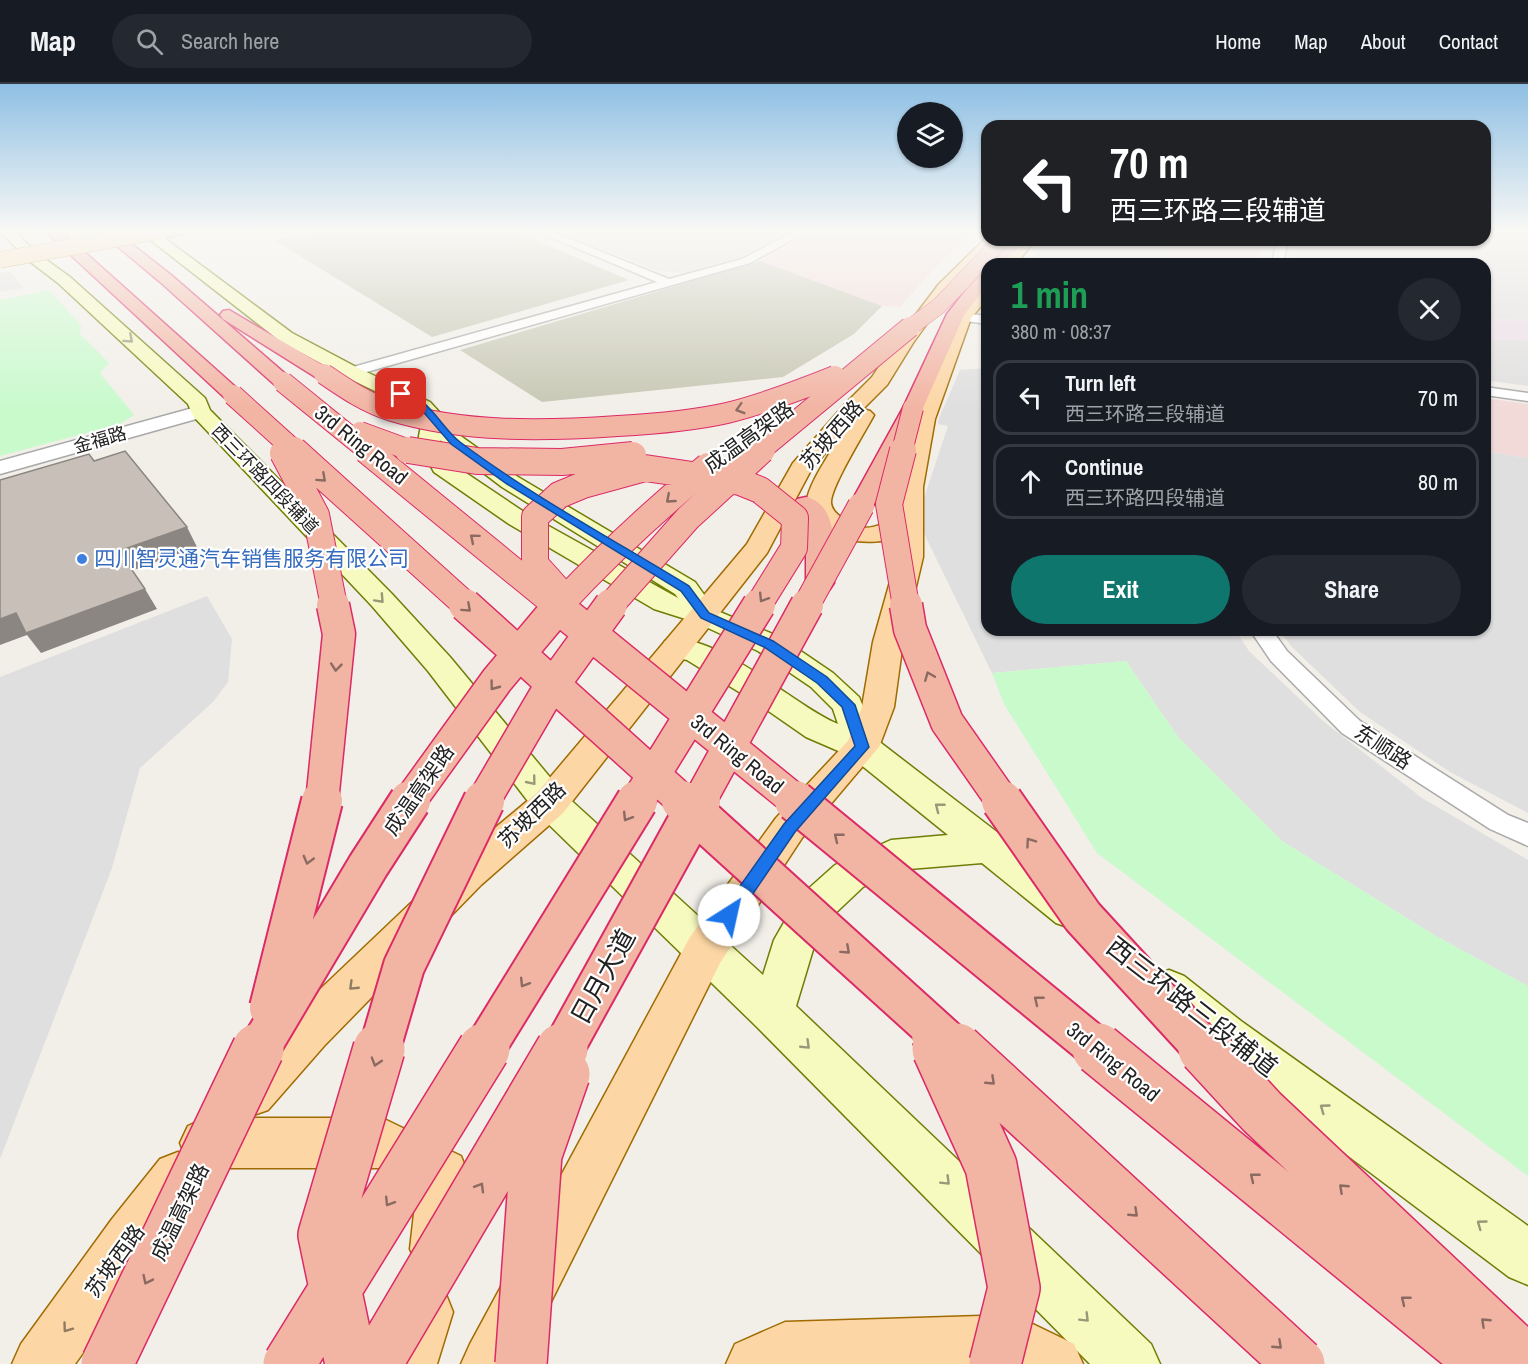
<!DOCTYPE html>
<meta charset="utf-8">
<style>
body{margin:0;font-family:"Archivo Narrow","Noto Sans SC",sans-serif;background:#242831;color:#f1f3f6;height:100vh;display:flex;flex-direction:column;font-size:22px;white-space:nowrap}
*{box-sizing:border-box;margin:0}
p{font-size:20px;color:#9ea1a6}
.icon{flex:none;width:33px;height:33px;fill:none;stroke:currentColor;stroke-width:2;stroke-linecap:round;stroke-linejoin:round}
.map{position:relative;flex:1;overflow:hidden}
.details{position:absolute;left:981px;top:174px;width:510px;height:378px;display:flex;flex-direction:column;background:#171b24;border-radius:18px;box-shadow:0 2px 4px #0004}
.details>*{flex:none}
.hud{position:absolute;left:981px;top:36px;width:510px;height:126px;border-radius:18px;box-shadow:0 2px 4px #0004;background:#202124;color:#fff;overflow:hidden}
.buttons{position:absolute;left:897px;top:18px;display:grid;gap:12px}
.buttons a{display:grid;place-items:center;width:66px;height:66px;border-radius:50%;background:#171b24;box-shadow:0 2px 4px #0004;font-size:30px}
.pin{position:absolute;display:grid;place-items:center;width:51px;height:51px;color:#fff;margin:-26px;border-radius:12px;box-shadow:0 3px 9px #0006}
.me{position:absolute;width:66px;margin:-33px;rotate:35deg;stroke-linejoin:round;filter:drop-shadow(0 0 4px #0008)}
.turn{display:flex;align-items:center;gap:21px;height:126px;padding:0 30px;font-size:27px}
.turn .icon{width:78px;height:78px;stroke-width:2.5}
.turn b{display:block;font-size:42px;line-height:51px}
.round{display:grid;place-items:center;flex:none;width:63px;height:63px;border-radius:32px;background:#242831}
.headline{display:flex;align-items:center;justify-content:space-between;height:102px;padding:0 30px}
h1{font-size:36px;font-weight:700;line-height:45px;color:#1e9e55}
.button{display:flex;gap:12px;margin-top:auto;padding:12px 30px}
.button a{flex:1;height:69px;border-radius:36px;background:#0f766e;color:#fff;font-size:24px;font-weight:700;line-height:69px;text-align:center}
.button a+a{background:#242831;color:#f1f3f6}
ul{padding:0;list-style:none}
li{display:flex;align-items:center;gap:18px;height:75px;margin:0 12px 9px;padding:0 18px;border:3px solid #363941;border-radius:18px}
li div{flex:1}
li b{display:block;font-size:22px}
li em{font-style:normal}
header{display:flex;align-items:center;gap:36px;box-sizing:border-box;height:84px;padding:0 30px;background:#171b24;border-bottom:2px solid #363941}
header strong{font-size:28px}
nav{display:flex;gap:33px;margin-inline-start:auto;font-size:21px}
.search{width:420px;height:54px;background:#242831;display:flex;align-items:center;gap:15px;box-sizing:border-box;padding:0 21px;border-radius:33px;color:#9ea1a6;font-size:22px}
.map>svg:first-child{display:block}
.residential{fill:#e0dfdf}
.commercial{fill:#f2dad9}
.industrial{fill:#ebdbe8}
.construction{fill:#c7c7b4}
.park{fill:#c8facc}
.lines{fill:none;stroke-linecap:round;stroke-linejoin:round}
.minor-casing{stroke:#a9a9a9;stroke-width:3}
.tertiary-casing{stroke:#a9a9a9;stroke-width:3}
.secondary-casing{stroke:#707d05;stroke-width:3}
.primary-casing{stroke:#a06b00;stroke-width:3}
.trunk-casing{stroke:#dc2a67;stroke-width:3}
.minor{fill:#fff;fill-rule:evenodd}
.tertiary{fill:#fff;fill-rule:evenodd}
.secondary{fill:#f7fabf;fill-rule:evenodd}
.primary{fill:#fcd6a4;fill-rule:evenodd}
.trunk{fill:#f2b4a3;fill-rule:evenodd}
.primary-bridge-casing{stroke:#a06b00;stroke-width:17;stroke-linecap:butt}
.trunk-bridge-far5-casing{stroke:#dc2a67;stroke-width:17;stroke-linecap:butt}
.trunk-bridge-far4-casing{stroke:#dc2a67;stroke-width:22;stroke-linecap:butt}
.trunk-bridge-far3-casing{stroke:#dc2a67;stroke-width:28;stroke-linecap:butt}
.trunk-bridge-far2-casing{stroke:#dc2a67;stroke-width:35;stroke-linecap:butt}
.trunk-bridge-far1-casing{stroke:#dc2a67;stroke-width:44;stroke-linecap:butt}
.trunk-bridge-casing{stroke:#dc2a67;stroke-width:54;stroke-linecap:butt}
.primary-bridge{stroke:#fcd6a4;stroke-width:16}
.trunk-bridge-far5{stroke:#f2b4a3;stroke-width:16}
.trunk-bridge-far4{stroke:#f2b4a3;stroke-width:20}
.trunk-bridge-far3{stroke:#f2b4a3;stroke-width:26}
.trunk-bridge-far2{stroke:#f2b4a3;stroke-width:32}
.trunk-bridge-far1{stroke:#f2b4a3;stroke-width:40}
.trunk-bridge{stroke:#f2b4a3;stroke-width:51}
.shaded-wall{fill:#8b8681}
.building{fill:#c7bfb8;stroke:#8b8681;stroke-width:1.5}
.oneway{stroke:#979978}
.oneway2{stroke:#8a6b62}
.oneway3{stroke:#8f7c63}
.route{fill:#1a73e8;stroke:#114b97;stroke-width:1.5}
.shop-dot{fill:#3f7fe0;stroke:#fff;stroke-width:2}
.labels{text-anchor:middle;stroke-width:4.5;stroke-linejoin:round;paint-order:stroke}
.far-street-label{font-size:18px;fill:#222;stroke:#fff}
.street-label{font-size:21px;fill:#222;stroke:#fff}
.shop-label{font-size:21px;fill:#366cbe;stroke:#fff;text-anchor:start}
.near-street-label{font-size:26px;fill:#222;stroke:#fff}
</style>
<header>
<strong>Map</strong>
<div class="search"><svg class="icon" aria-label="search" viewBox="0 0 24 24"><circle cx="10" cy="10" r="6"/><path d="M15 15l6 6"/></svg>Search here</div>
<nav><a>Home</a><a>Map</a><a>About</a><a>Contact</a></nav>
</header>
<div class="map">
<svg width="1528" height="1280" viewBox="0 0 1528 1280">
<rect width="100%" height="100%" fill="#f2efe9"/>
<path class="residential" d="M 555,147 L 789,147 L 738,174 L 682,189 L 658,187 Z
M 1485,147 L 1528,147 L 1528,236 L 1485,235 L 1485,180 L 1293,180 L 1298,156 L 1485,156 Z
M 1047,156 L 1170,156 L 1173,157 L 1160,180 L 1030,179 Z
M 0,188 L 10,188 L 24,204 L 0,208 Z
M 1485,255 L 1528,256 L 1528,302 L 1485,296 Z
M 987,284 L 987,546 L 1235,546 L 1249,567 L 1323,637 L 1422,714 L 1528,776 L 1528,902 L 1436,852 L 1282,757 L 1178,653 L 1126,577 L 992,589 L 917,435 L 948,342 L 938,340 L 939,334 L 960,286 Z
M 1485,367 L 1528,374 L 1528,729 L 1450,688 L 1360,628 L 1292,563 L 1279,546 L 1485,546 Z
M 207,512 L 232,555 L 228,598 L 213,618 L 140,684 L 112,784 L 0,1075 L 0,593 Z"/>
<path class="commercial" d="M 813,147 L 974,147 L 934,185 L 900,223 L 882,222 L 760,177 Z
M 1170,156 L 1262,156 L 1255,180 L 1160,180 L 1173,157 Z
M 1485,314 L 1528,320 L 1528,374 L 1485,367 Z"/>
<path class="industrial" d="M 1485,235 L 1528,236 L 1528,256 L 1485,255 Z"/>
<path class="construction" d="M 319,147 L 514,147 L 629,196 L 432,253 L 274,156 Z
M 760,177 L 882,222 L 854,250 L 783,293 L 542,318 L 460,266 Z"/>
<path class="park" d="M 49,206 L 81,241 L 80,250 L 109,279 L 100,289 L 134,331 L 120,340 L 0,372 L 0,216 Z
M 1126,577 L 1178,653 L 1282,757 L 1436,852 L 1528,902 L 1528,1092 L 1097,769 L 1004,620 L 992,589 Z"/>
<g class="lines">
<g class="minor-casing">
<path id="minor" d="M 536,147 L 550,147 L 669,195 L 742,175 L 795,147 L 808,147 L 750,179 L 356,291 L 346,291 L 344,288 L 346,285 L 657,198 Z
M 1278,156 L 1288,156 L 1283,180 L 1271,180 Z
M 963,229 L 987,232 L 987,240 L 959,236 L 957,233 Z
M 1485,303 L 1528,309 L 1528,317 L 1485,311 Z
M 1250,546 L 1272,546 L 1287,567 L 1360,637 L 1508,731 L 1528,739 L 1528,762 L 1490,745 L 1342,649 L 1271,577 Z"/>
</g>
<g class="tertiary-casing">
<path id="tertiary" d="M 200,322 L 207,324 L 210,328 L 207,332 L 0,390 L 0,377 Z"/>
</g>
<g class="secondary-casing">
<path id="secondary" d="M 0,147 L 14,147 L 38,170 L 70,193 L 205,314 L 210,326 L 392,510 L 450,573 L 563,709 L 763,891 L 774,856 L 798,814 L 835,781 L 891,756 L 948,751 L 850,672 L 806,653 L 757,619 L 687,576 L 665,571 L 661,564 L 665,557 C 714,544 793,622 838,640 L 833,625 L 811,603 L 758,567 L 695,538 L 654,525 L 509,440 L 434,388 L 418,358 L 421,341 L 414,326 L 344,292 L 280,257 L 139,147 L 155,147 L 292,249 L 358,284 L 430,318 L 462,353 L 518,393 L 695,498 L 715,526 L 780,553 L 833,589 L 859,613 L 877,656 L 1084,815 L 1090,827 L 1084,839 L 1070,844 L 1056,839 L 982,779 L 897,786 L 863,803 L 826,838 L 815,859 L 796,922 L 1151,1260 L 1160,1280 L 1090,1280 L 756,942 L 537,729 L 428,587 L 372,522 L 193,332 L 188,320 L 58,199 L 28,176 ZM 440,356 L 502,403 L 675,510 L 678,514 L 527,430 L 451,379 Z
M 1169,886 L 1184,892 L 1241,937 L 1528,1142 L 1528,1201 L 1509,1193 L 1209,967 L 1154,920 L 1147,906 L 1154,892 Z"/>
</g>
<g class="primary-casing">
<path id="primary" d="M 185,147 L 183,150 L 152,156 L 145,152 L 147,149 Z
M 987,153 L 987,156 L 999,156 L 951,206 L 913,259 L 887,301 L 863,325 L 870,327 L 874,331 C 865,348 830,404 831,419 C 832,429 843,434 850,439 C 865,450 884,440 898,432 L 899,403 L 913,335 L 954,233 L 981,201 L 987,199 L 987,215 L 971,234 L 935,335 L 923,403 L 923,473 L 903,558 L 894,623 L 879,663 L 802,754 L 720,879 L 520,1280 L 461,1280 L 470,1260 L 690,853 L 776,734 L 848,657 L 862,623 L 873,558 L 897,473 L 897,453 C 870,464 811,457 807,420 C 805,404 833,365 842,349 L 811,386 L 767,469 L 563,729 L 481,801 L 324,962 L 268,1026 L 251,1032 L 234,1026 L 227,1009 L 234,992 L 292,932 L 453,779 L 537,709 L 747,460 L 793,379 L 845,320 L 872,293 L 898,254 L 939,200 Z
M 1020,156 L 1035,156 L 1016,180 L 1000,180 Z
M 205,1034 L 382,1034 L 461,1072 L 468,1090 L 464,1165 L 456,1184 L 437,1192 L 418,1184 L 410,1165 L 417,1103 L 379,1084 L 205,1084 L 198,1081 L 203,1093 L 196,1111 L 75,1280 L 12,1280 L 21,1260 L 112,1135 L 160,1075 L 178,1068 L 185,1071 L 180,1059 L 188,1042 Z
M 425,1200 L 445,1208 L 453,1228 L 437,1280 L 379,1280 L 405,1208 Z
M 1014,1231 L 1074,1260 L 1083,1280 L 726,1280 L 735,1260 L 785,1238 Z"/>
</g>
<g class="trunk-casing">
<path id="trunk" d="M 45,147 L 61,147 L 240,307 L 243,311 L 240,315 L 226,315 Z
M 99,147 L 115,147 L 171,191 L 290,294 L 293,298 L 290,302 L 276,302 L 159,197 Z
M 1009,156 L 1024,156 L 1003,180 L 987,180 Z
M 987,185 L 987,201 L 964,231 L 923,324 L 873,422 L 870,427 L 861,429 L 852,427 L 849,422 L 903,324 L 947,230 L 981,187 Z
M 229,226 L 331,286 L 334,290 L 331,294 L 317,294 L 223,235 L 220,231 L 223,227 Z
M 806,413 C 841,421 833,472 834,499 L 830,505 L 820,507 L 810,505 L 806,499 L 806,437 L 794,420 L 797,415 Z"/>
</g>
<use href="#minor" class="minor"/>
<use href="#tertiary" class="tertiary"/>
<use href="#secondary" class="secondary"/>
<use href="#primary" class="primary"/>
<use href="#trunk" class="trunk"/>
<g class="primary-bridge-casing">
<path id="primary-bridge" d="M 0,176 L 160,147"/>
</g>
<g class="trunk-bridge-far5-casing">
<path id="trunk-bridge-far5" d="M 908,245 L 939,222 L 1002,156"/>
</g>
<g class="trunk-bridge-far4-casing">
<path id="trunk-bridge-far4" d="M 324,290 C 346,305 366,319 392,327 C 464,349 544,347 618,342 C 655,340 692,337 727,329 C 764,320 800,306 835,292
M 283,298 L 368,367
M 233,311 L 295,367
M 360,348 L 412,367
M 760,367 L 910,243
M 902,367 L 913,324"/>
</g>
<g class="trunk-bridge-far3-casing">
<path id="trunk-bridge-far3" d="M 294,366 L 467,522
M 366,366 L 557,522
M 408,366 L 477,377 L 562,378 L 633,371
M 903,366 L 889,420 L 906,522
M 283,369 L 316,431 L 334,522
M 561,509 L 535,480 L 535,433 L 559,411 L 583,401 L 645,384 L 740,398 L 760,406 L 795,434 L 794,464 L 758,522
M 559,522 C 605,472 655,426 708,382
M 610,522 L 688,434 L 762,366
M 806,522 L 861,422"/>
</g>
<g class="trunk-bridge-far2-casing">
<path id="trunk-bridge-far2" d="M 465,521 L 684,718
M 555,521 L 797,718
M 906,521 L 910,545 L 947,638 L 1003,718
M 322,718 L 339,550 L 333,521
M 409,718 L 497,596 L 560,521
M 483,718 L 545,612 L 611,521
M 637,718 L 759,521
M 699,718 L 807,521"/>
</g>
<g class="trunk-bridge-far1-casing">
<path id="trunk-bridge-far1" d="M 682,717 L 958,967
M 795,717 L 1100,967
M 1002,717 L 1083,833 L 1206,967
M 270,924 L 322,717
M 932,951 L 939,967
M 258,967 L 368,782 L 410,717
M 379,967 L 404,882 L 484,717
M 483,967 L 637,717
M 562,967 L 700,717"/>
</g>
<g class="trunk-bridge-casing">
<path id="trunk-bridge" d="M 938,965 L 991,1082 L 1014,1204 L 995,1280
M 957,965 L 1299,1280
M 1098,965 L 1483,1280
M 1204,965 L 1262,1028 L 1528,1278
M 107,1280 L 258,965
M 289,1280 L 484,965
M 351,1280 L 324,1151 L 379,965
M 376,1280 L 562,965
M 521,1280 L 536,1070 L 564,990"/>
</g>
<use href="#primary-bridge" class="primary-bridge"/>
<use href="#trunk-bridge-far5" class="trunk-bridge-far5"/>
<use href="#trunk-bridge-far4" class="trunk-bridge-far4"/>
<use href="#trunk-bridge-far3" class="trunk-bridge-far3"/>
<use href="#trunk-bridge-far2" class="trunk-bridge-far2"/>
<use href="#trunk-bridge-far1" class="trunk-bridge-far1"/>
<use href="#trunk-bridge" class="trunk-bridge"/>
</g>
<path class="shaded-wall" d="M 187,443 L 197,463 L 131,487 L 119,467 Z
M 145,505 L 157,525 L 41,569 L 27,551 L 0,561 L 0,535 L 16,529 Z"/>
<path class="building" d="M 125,367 L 187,443 L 119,467 L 145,505 L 26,549 L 16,529 L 0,535 L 0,396 L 89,370 L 94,377 Z"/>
<defs><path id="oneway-chevron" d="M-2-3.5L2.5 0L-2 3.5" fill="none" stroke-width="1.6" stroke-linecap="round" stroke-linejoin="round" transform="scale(1.5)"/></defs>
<g class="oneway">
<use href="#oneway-chevron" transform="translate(129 255) rotate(42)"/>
<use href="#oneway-chevron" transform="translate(380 515) rotate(47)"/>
<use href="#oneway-chevron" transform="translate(532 697) rotate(51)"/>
<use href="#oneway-chevron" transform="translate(939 723) rotate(-142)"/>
<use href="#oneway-chevron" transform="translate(806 961) rotate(44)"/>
<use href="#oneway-chevron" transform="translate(1324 1024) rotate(-144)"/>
<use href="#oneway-chevron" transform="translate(946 1097) rotate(45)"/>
<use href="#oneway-chevron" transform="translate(1481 1140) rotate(-144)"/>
<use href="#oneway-chevron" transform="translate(1085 1234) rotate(45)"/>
</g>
<g class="oneway2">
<use href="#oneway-chevron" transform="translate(740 325) rotate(163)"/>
<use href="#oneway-chevron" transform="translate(322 394) rotate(42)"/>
<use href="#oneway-chevron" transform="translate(670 415) rotate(139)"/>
<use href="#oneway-chevron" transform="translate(474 454) rotate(-140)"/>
<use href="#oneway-chevron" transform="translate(763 514) rotate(122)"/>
<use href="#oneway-chevron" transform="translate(467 524) rotate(42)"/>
<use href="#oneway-chevron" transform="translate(336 583) rotate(96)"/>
<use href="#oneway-chevron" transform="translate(929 592) rotate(-112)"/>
<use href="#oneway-chevron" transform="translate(494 602) rotate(127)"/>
<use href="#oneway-chevron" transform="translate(627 733) rotate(122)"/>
<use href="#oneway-chevron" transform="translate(838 753) rotate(-141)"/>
<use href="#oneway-chevron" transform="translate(1030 758) rotate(-125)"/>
<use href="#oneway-chevron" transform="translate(308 776) rotate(105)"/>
<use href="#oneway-chevron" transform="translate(846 866) rotate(42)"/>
<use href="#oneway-chevron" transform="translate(524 899) rotate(122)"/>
<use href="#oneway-chevron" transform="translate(1038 916) rotate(-141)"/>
<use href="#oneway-chevron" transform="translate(376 978) rotate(107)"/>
<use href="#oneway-chevron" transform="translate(991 997) rotate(43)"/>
<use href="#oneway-chevron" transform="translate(1254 1093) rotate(-141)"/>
<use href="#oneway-chevron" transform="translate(480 1103) rotate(-59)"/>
<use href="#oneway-chevron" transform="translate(1343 1104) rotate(-137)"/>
<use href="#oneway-chevron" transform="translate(389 1118) rotate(122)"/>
<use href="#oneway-chevron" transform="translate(1134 1129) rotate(43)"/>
<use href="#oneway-chevron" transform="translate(147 1196) rotate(116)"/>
<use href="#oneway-chevron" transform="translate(1405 1216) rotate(-141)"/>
<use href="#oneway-chevron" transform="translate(1485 1238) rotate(-137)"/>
<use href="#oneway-chevron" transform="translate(1278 1261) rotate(43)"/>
</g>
<g class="oneway3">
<use href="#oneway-chevron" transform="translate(353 902) rotate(136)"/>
<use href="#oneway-chevron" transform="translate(67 1244) rotate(126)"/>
</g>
<linearGradient id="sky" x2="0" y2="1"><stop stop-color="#8fc0e4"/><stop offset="0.45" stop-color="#f9f8f5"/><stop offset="1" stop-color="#f9f8f5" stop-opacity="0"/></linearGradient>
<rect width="1528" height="326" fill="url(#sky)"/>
<path class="route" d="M 398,309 C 425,306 441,344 460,358 C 532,412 612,455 689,502 L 709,529 L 773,557 L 827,593 L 855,621 L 869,663 L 795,748 L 735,836 L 729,839 L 723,836 L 721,831 L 723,826 L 784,740 L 855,662 L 842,623 L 817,599 L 764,563 L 701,534 L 681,507 L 507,400 L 451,360 L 420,324 L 398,312 Z"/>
<circle class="shop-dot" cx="82" cy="475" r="6"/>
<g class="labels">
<g class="far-street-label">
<text transform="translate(100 356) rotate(-16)" y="6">金福路</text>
<text transform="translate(265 395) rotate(46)" y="6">西三环路四段辅道</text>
</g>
<g class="street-label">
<text transform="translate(832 351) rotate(-49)" y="7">苏坡西路</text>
<text transform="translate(749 353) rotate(-36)" y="7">成温高架路</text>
<text transform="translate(361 361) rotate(39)" y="7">3rd Ring Road</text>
<text transform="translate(1383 663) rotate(33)" y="7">东顺路</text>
<text transform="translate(737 670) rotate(39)" y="7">3rd Ring Road</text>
<text transform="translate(419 706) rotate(-55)" y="7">成温高架路</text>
<text transform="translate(532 731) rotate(-44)" y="7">苏坡西路</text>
<text transform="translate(1113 978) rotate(39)" y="7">3rd Ring Road</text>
<text transform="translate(180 1128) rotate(-64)" y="7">成温高架路</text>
<text transform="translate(115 1177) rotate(-54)" y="7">苏坡西路</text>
</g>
<g class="shop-label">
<text x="94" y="482">四川智灵通汽车销售服务有限公司</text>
</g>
<g class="near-street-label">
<text transform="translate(603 893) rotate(-61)" y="9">日月大道</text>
<text transform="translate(1192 923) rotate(38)" y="9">西三环路三段辅道</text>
</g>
</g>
</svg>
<div class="buttons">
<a><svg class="icon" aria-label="layers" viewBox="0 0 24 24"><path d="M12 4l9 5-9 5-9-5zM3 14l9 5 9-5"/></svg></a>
</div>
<div class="pin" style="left:401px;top:310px;background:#d93025"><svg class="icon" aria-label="arrive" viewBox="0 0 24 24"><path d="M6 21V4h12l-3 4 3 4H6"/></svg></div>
<svg class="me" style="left:729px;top:831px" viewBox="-20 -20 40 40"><circle r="19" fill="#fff"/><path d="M0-13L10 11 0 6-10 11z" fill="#1a73e8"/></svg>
<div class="hud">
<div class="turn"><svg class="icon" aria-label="left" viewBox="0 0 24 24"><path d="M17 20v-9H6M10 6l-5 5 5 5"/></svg><div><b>70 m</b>西三环路三段辅道</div></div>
</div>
<section class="details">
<div class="headline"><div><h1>1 min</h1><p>380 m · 08:37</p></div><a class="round"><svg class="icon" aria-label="close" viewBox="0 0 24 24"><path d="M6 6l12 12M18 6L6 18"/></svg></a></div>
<ul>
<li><svg class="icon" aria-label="left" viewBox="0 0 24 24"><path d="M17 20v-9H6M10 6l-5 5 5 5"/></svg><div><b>Turn left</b><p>西三环路三段辅道</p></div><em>70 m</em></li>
<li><svg class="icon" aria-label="ahead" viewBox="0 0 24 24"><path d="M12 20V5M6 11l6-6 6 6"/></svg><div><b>Continue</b><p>西三环路四段辅道</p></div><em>80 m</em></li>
</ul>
<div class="button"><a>Exit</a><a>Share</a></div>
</section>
</div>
